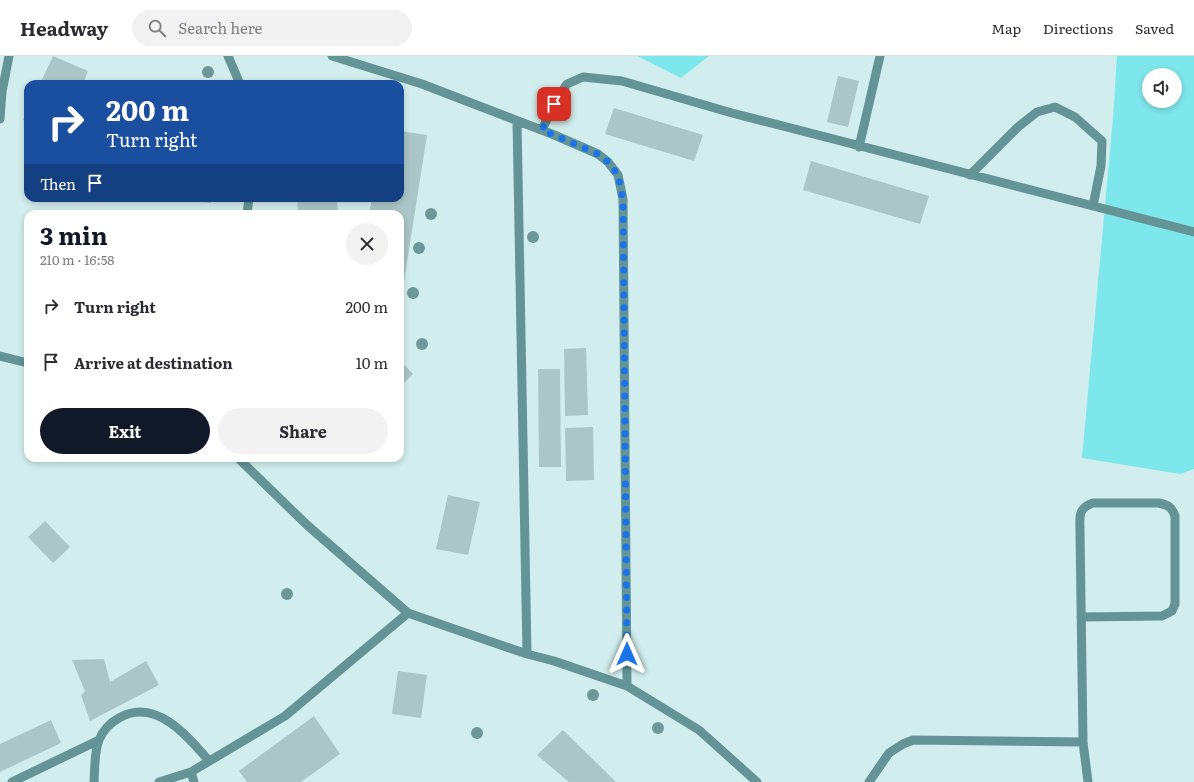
<!DOCTYPE html>
<meta charset="utf-8">
<style>
body{margin:0;font-family:Literata,serif;background:#f2f2f3;color:#2b2b33;height:100vh;display:flex;flex-direction:column;font-size:15px;white-space:nowrap}
*{box-sizing:border-box;margin:0}
p{font-size:13px;color:#7c7c81}
.icon{flex:none;width:22px;height:22px;fill:none;stroke:currentColor;stroke-width:2;stroke-linecap:round;stroke-linejoin:round}
.map{position:relative;flex:1;overflow:hidden}
.drawer{position:absolute;left:24px;top:154px;width:380px;height:252px;display:flex;flex-direction:column;background:#fff;border-radius:12px;box-shadow:0 2px 6px #0003}
.drawer>*{flex:none}
.banner{position:absolute;left:24px;top:24px;width:380px;height:122px;border-radius:12px;box-shadow:0 2px 6px #0003;background:#1a4fa0;color:#fff;overflow:hidden}
.buttons{position:absolute;left:1142px;top:12px;display:grid;gap:8px}
.buttons a{display:grid;place-items:center;width:40px;height:40px;border-radius:50%;background:#fff;box-shadow:0 2px 6px #0003;font-size:20px}
.pin{position:absolute;display:grid;place-items:center;width:34px;height:34px;color:#fff;margin:-17px;border-radius:8px;box-shadow:0 2px 6px #0006}
.me{position:absolute;width:44px;margin:-22px;rotate:0deg;stroke-linejoin:round;filter:drop-shadow(0 0 3px #0008)}
.turn{display:flex;align-items:center;gap:14px;height:84px;padding:0 16px;font-size:18px}
.turn .icon{width:52px;height:52px;stroke-width:2.5}
.turn b{display:block;font-size:28px;line-height:34px}
.then{display:flex;align-items:center;height:38px;padding:0 16px;background:#0003;gap:8px;font-size:15px}
.round{display:grid;place-items:center;flex:none;width:42px;height:42px;border-radius:21px;background:#f2f2f3}
.headline{display:flex;align-items:center;justify-content:space-between;height:68px;padding:0 16px}
h1{font-size:24px;font-weight:700;line-height:30px;color:#111827}
.cta{display:flex;gap:8px;margin-top:auto;padding:8px 16px}
.cta a{flex:1;height:46px;border-radius:24px;background:#111827;color:#fff;font-size:16px;font-weight:700;line-height:46px;text-align:center}
.cta a+a{background:#f2f2f3;color:#2b2b33}
ul{padding:0;list-style:none}
li{display:flex;align-items:center;gap:12px;height:56px;padding:0 16px}
li div{flex:1}
li b{display:block;font-size:15px}
li em{font-style:normal}
header{display:flex;align-items:center;gap:24px;box-sizing:border-box;height:56px;padding:0 20px;background:#fff;border-bottom:1px solid #e1e1e2}
header strong{font-size:19px}
nav{display:flex;gap:22px;margin-inline-start:auto;font-size:14px}
.search{width:280px;height:36px;background:#f2f2f3;display:flex;align-items:center;gap:10px;box-sizing:border-box;padding:0 14px;border-radius:22px;color:#7c7c81;font-size:15px}
.map>svg:first-child{display:block}
.green{fill:#7ee7ec;fill-rule:evenodd}
.building{fill:#acc5c6}
.lines{fill:none;stroke-linecap:round;stroke-linejoin:round}
.service{stroke:#649496;stroke-width:9}
.tree{fill:#6d989a}
.route{stroke:#1a73e8;stroke-width:7;stroke-dasharray:0 12.6}
</style>
<header>
<strong>Headway</strong>
<div class="search"><svg class="icon" aria-label="search" viewBox="0 0 24 24"><circle cx="10" cy="10" r="6"/><path d="M15 15l6 6"/></svg>Search here</div>
<nav><a>Map</a><a>Directions</a><a>Saved</a></nav>
</header>
<div class="map">
<svg width="1194" height="726" viewBox="0 0 1194 726">
<rect width="100%" height="100%" fill="#d2eded"/>
<path class="green" d="M 637,0 L 709,0 L 681,22 Z
M 1117,0 L 1194,0 L 1194,413 L 1180,418 L 1082,402 L 1113,62 ZM 1149,19 L 1175,19 L 1175,45 L 1149,45 Z"/>
<path class="building" d="M 53,0 L 88,15 L 83,28 L 40,28 Z
M 838,20 L 859,25 L 848,71 L 827,66 Z
M 614,52 L 703,79 L 694,105 L 605,78 Z
M 28,54 L 28,66 L 23,64 Z
M 400,75 L 427,79 L 403,232 L 400,231 L 400,158 L 369,158 L 372,142 L 400,142 Z
M 811,105 L 929,140 L 920,168 L 803,134 Z
M 178,142 L 212,142 L 211,147 L 178,144 Z
M 297,142 L 337,142 L 338,158 L 298,158 Z
M 586,292 L 588,359 L 565,360 L 564,293 Z
M 400,304 L 413,318 L 400,331 Z
M 538,313 L 560,313 L 561,411 L 539,411 Z
M 593,371 L 594,424 L 566,425 L 565,372 Z
M 448,439 L 480,446 L 468,499 L 436,493 Z
M 45,465 L 70,491 L 53,507 L 28,481 Z
M 104,603 L 110,626 L 146,605 L 159,629 L 90,665 L 81,639 L 85,635 L 72,604 Z
M 398,615 L 427,619 L 421,662 L 392,658 Z
M 314,660 L 340,698 L 301,726 L 247,726 L 239,715 Z
M 51,664 L 61,687 L 0,716 L 0,688 Z
M 563,674 L 616,726 L 569,726 L 537,699 Z"/>
<g class="lines">
<path class="service" d="M 228,0 L 240,28
M 332,0 L 422,28 L 552,78 L 598,98 L 608,106 L 618,119 L 623,143 L 627,630
M 0,63 L 2,36 L 9,0
M 517,65 L 527,598
M 542,74 L 554,48 L 567,28 L 583,21 L 622,25 L 732,57 L 1194,176
M 859,91 L 880,0
M 970,119 L 1018,71 L 1037,56 L 1055,51 L 1075,61 L 1102,85 L 1101,110 L 1093,150
M 247,158 L 249,142
M 0,300 L 28,307
M 238,402 L 307,469 L 408,557 L 527,598 L 554,605 L 627,630 L 699,674 L 757,726
M 1083,686 L 1088,726
M 191,716 L 194,726
M 12,726 L 99,684
M 94,726 C 95,712 94,697 99,684 C 103,674 110,667 119,662 C 155,641 188,680 209,705
M 159,726 L 191,716 L 285,660 L 408,557
M 869,726 L 889,697 L 903,688 L 913,684 L 1083,686 L 1080,476 C 1080,462 1077,452 1093,447 L 1159,447 C 1168,449 1172,451 1175,460 L 1175,548 L 1172,555 L 1162,560 L 1081,561"/>
</g>
<g class="tree">
<circle cx="208" cy="16" r="6"/>
<circle cx="431" cy="158" r="6"/>
<circle cx="533" cy="181" r="6"/>
<circle cx="419" cy="192" r="6"/>
<circle cx="413" cy="237" r="6"/>
<circle cx="422" cy="288" r="6"/>
<circle cx="287" cy="538" r="6"/>
<circle cx="593" cy="639" r="6"/>
<circle cx="658" cy="672" r="6"/>
<circle cx="477" cy="677" r="6"/>
</g>
<g class="lines">
<path class="route" d="M 554,48 L 542,74 L 598,98 L 608,106 L 618,119 L 623,143 L 627,598"/>
</g>
</svg>
<div class="buttons">
<a><svg class="icon" aria-label="sound" viewBox="0 0 24 24"><path d="M4 9h4l5-4v14l-5-4H4zM17 9q2 3 0 6"/></svg></a>
</div>
<div class="pin" style="left:554px;top:48px;background:#d93025"><svg class="icon" aria-label="arrive" viewBox="0 0 24 24"><path d="M6 21V4h12l-3 4 3 4H6"/></svg></div>
<svg class="me" style="left:627px;top:598px" viewBox="-20 -20 40 40"><path d="M0-17L14 15 0 8-14 15z" fill="#1a73e8" stroke="#fff" stroke-width="4"/></svg>
<div class="banner">
<div class="turn"><svg class="icon" aria-label="right" viewBox="0 0 24 24"><path d="M7 20v-9h11M14 6l5 5-5 5"/></svg><div><b>200 m</b>Turn right</div></div>
<div class="then">Then<svg class="icon" aria-label="arrive" viewBox="0 0 24 24"><path d="M6 21V4h12l-3 4 3 4H6"/></svg></div>
</div>
<section class="drawer">
<div class="headline"><div><h1>3 min</h1><p>210 m · 16:58</p></div><a class="round"><svg class="icon" aria-label="close" viewBox="0 0 24 24"><path d="M6 6l12 12M18 6L6 18"/></svg></a></div>
<ul>
<li><svg class="icon" aria-label="right" viewBox="0 0 24 24"><path d="M7 20v-9h11M14 6l5 5-5 5"/></svg><div><b>Turn right</b></div><em>200 m</em></li>
<li><svg class="icon" aria-label="arrive" viewBox="0 0 24 24"><path d="M6 21V4h12l-3 4 3 4H6"/></svg><div><b>Arrive at destination</b></div><em>10 m</em></li>
</ul>
<div class="cta"><a>Exit</a><a>Share</a></div>
</section>
</div>
